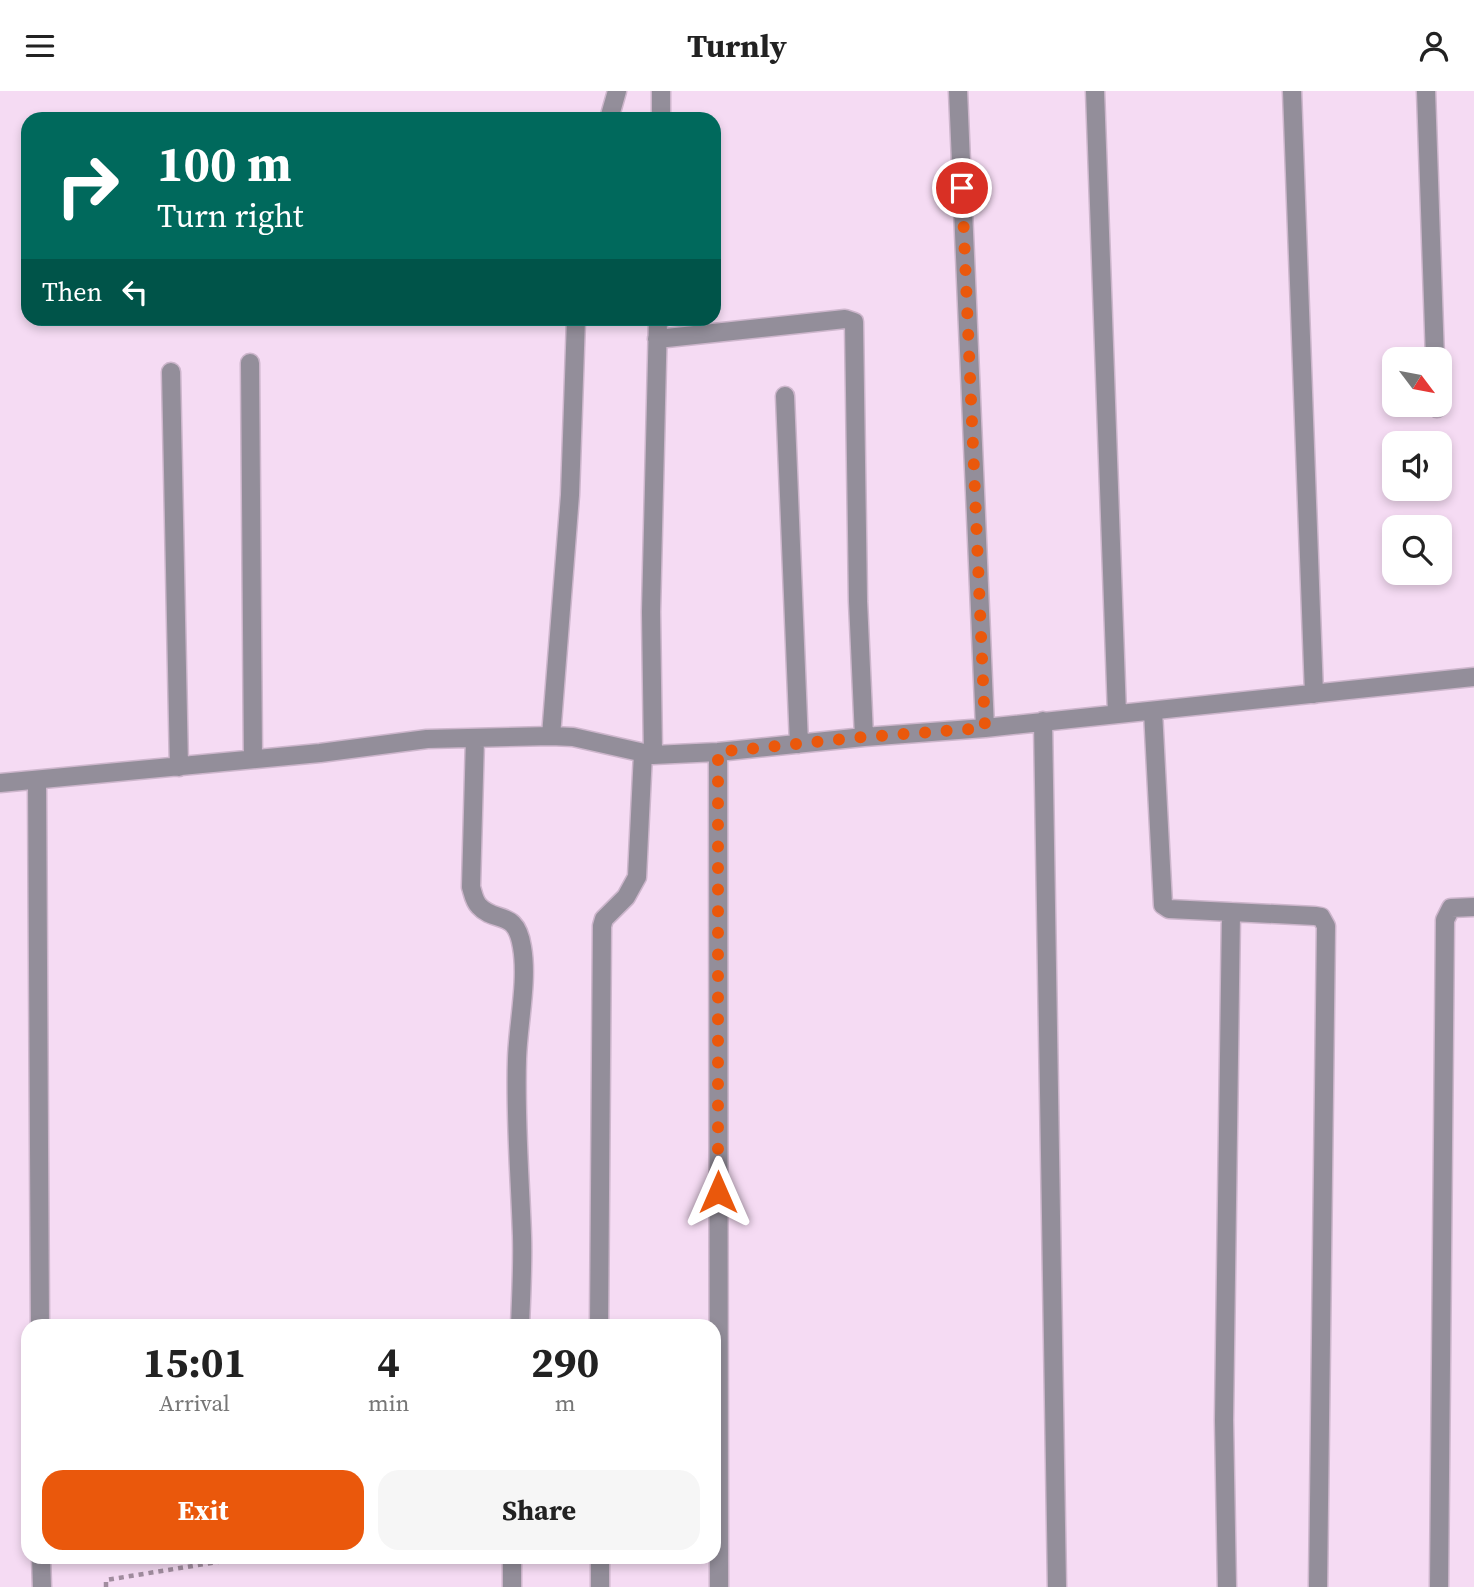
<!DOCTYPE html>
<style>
body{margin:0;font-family:"Source Serif 4",serif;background:#f6f6f6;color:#222;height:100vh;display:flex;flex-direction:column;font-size:26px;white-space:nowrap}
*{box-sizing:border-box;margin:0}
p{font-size:23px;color:#767676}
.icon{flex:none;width:38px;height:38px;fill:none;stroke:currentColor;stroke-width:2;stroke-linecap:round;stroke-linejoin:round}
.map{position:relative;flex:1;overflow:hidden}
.drawer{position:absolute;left:21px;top:1228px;width:700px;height:245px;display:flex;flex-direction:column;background:#fff;border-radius:21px;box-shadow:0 4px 10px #0003}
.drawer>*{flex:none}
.banner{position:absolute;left:21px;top:21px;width:700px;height:214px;border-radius:21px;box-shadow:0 4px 10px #0003;background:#00695c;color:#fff;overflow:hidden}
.needle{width:46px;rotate:122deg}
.controls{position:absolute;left:1382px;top:256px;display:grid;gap:14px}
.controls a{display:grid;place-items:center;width:70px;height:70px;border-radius:14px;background:#fff;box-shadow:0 4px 10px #0003;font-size:35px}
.pin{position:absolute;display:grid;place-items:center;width:60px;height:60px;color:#fff;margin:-30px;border:4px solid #fff;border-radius:50%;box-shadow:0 2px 7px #0007}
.me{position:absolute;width:77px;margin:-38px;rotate:0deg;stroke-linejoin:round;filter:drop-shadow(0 0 5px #0008)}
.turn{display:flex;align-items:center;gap:24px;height:147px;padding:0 21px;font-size:32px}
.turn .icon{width:91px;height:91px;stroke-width:2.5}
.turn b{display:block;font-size:49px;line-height:60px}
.then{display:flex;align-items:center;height:66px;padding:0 21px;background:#0003;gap:14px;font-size:26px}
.eta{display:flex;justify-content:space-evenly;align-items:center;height:119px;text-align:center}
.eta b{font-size:42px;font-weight:700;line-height:49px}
.cta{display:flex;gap:14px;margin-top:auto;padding:14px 21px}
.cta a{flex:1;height:80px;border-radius:21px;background:#ea580c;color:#fff;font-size:28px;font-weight:700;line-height:80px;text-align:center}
.cta a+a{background:#f6f6f6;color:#222}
header{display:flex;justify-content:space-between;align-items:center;height:91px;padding:0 21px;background:#fff;font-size:32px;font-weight:700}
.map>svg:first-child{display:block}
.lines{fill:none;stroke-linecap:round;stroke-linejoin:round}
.minor-casing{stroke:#cdb6cc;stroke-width:21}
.path{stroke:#a18d9f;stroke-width:4.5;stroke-dasharray:5 5;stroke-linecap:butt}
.minor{stroke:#938e9a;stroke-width:18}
.route{stroke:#ea580c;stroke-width:12;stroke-dasharray:0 21.6}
</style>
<header><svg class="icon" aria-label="menu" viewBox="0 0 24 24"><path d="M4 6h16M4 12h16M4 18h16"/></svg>Turnly<svg class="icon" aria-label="person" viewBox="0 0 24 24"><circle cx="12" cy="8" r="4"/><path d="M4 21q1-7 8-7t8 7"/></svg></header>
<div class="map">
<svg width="1474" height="1496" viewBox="0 0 1474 1496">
<rect width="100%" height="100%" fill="#f5dbf3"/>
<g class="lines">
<g class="minor-casing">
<path id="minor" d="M 958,0 L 985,637
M 1095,0 L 1117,623
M 1292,0 L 1314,603
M 1426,0 L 1435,268
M 609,28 L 617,0
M 661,28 L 661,0
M 657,248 L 845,228 L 854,231 L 858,510 L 864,646
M 250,272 L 253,668
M 171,281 L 179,676
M 785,305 L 799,653
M 1437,313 L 1437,317
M 1153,620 L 1163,814 L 1169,818 L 1315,825 L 1321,826 L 1326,835 L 1318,1496
M 1043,630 L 1057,1496
M 551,645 L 570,404 L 576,228
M 475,647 L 471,796 C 473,802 474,810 479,815 C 495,833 516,817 522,856 C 528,890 518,933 517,968 C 515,1027 520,1086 522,1145 C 523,1175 521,1205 520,1236
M 718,661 L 719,1496
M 653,664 L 651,521 L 658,228
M 37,689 L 40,1236
M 0,692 L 320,662 L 427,648 L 551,645 L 573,646 L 653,664 L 718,661 L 864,646 L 985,637 L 1474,586
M 599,1236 L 602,835 L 604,828 L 626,806 L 637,786 L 643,662
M 41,1466 L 42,1496
M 600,1466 L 600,1496
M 512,1496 L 512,1466
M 1227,1496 L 1224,1329 L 1231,821
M 1439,1496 L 1445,829 L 1451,817 L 1474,816"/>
</g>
<path class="path" d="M 106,1496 L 106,1489 L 248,1466"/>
<use href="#minor" class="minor"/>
</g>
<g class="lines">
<path class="route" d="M 718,1101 L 718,661 L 864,646 L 985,637 L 962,97"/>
</g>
</svg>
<div class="controls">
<a><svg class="needle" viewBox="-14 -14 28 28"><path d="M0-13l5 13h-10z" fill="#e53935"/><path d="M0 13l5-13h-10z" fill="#767676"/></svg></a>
<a><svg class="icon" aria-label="sound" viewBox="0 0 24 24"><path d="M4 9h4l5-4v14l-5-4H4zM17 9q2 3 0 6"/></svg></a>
<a><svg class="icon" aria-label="search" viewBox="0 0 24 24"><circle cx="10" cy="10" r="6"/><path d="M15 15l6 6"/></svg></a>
</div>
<div class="pin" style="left:962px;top:97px;background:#d93025"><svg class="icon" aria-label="arrive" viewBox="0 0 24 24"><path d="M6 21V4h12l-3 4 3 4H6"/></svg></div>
<svg class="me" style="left:718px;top:1101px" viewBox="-20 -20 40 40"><path d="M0-17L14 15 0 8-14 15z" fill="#ea580c" stroke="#fff" stroke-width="4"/></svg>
<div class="banner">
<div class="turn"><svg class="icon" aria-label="right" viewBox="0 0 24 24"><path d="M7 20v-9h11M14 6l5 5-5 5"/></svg><div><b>100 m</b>Turn right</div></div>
<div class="then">Then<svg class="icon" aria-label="left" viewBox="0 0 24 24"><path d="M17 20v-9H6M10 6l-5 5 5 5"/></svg></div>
</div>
<section class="drawer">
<div class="eta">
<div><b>15:01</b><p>Arrival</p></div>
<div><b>4</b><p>min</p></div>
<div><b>290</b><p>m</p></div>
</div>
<div class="cta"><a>Exit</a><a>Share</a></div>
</section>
</div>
